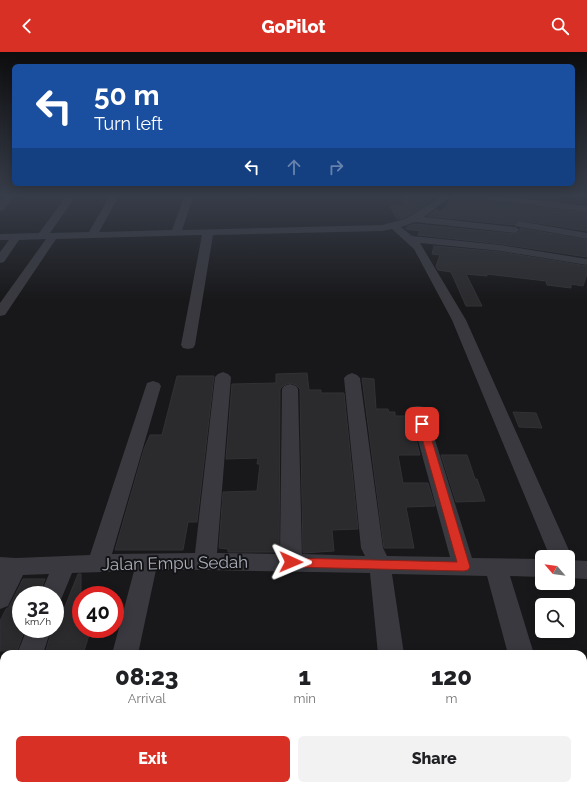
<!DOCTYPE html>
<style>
body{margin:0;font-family:Raleway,sans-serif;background:#f2f2f2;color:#202124;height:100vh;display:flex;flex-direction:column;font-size:15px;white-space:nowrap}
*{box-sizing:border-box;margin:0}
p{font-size:13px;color:#757577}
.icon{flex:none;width:22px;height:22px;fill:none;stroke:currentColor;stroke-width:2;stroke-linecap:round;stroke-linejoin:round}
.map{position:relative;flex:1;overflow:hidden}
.sheet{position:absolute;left:0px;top:598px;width:587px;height:140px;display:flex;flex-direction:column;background:#fff;border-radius:12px 12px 0 0;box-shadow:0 2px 10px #0003}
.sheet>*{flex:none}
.banner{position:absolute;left:12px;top:12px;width:563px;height:122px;border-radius:6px;box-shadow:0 2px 10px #0003;background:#1a4fa0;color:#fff;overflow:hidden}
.needle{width:26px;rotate:298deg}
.tools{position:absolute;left:535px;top:498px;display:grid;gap:8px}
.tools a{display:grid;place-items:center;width:40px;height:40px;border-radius:6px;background:#fff;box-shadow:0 2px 10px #0003;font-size:20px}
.speed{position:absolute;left:12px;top:534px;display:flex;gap:8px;font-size:20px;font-weight:700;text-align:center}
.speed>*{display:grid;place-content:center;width:52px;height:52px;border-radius:50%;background:#fff;box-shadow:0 2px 10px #0003;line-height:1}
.speed small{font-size:10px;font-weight:400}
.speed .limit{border:6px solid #d22;background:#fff;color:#111}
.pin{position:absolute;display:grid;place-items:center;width:34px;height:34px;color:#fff;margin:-17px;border-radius:8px;box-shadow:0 2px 6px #0006}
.me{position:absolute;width:44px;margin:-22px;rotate:91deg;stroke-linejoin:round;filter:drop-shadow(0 0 3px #0008)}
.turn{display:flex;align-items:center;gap:14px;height:84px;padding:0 16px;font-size:18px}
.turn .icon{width:52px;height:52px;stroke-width:2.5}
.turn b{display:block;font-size:28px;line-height:34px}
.lanes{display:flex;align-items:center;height:38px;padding:0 16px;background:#0003;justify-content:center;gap:20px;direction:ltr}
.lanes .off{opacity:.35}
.eta{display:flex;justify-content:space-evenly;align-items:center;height:68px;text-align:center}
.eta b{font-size:24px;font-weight:800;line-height:28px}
.action{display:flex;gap:8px;margin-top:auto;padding:8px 16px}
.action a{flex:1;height:46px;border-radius:6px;background:#d93025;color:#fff;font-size:16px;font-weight:800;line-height:46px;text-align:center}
.action a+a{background:#f2f2f2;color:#202124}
header{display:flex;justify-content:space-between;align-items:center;height:52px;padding:0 16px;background:#d93025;color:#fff;font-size:18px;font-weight:800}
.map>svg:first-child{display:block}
.building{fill:#2b2b2e;stroke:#323236}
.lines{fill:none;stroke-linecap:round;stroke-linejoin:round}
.minor{fill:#39393f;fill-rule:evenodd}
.route{fill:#d93025;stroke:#8d1f18}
.labels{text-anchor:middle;stroke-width:4;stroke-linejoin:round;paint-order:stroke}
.near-street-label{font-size:17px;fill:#aaadba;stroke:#131315}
</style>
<header><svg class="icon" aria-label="back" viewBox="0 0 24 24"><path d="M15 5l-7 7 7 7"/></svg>GoPilot<svg class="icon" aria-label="search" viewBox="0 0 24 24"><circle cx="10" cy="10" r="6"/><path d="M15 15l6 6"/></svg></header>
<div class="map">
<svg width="587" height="738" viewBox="0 0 587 738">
<rect width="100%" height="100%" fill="#18181a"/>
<path class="building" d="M 402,145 L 430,145 L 432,149 L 404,166 L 397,167 L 390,154 L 406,153 Z
M 454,145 L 479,145 L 489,149 L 587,161 L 587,179 L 519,168 L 513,171 L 513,173 L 428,164 L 437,157 L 440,161 Z
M 415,172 L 515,182 L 521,179 L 520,176 L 587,188 L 587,205 L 501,192 L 418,183 L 420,179 L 406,177 L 408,174 Z
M 434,194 L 501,200 L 587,214 L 587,222 L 583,234 L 571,232 L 571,236 L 547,233 L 546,229 L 487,222 L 487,224 L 466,222 L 482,254 L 466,254 L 451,220 L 438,218 L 436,214 L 440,203 L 432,202 Z
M 307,321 L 309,338 L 321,338 L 321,341 L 344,341 L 358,477 L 332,478 L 334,499 L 303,501 L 300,337 L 296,333 L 290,331 L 284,333 L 280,337 L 279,500 L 228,500 L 228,497 L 219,496 L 223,440 L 257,439 L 260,412 L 257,412 L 258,406 L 226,407 L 232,332 L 276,331 L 276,322 Z
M 177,324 L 214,324 L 197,470 L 188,470 L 183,498 L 115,498 L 144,397 L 150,383 L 162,383 Z
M 362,326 L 374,327 L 376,357 L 388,357 L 389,360 L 395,360 L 395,364 L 410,364 L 420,403 L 398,403 L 403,431 L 428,431 L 435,454 L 406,455 L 414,496 L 384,496 Z
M 513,360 L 536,361 L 542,376 L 519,375 Z
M 441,403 L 467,403 L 475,427 L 477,427 L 485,449 L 456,450 Z
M 78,522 L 81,522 L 81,577 L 91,577 L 83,602 L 45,602 L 52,577 L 55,577 L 56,572 L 58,572 Z
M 23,527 L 45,527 L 39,543 L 21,543 L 21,577 L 25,577 L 17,599 L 0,599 L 0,569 L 6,557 L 9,555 Z"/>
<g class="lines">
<path class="minor" d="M 4,145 L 14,145 L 3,158 L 0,159 L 0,150 Z
M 68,145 L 73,148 L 50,181 L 89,180 L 109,145 L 118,145 L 99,180 L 172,178 L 184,145 L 193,145 L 182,178 L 382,173 L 405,167 L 441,145 L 450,145 L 424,165 L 515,175 L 520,178 L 515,181 L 415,170 L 401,175 L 412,184 L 501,193 L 587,207 L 587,213 L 501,199 L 420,191 L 466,268 L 572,505 L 570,508 L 587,509 L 587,527 L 568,526 L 568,505 L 550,505 L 452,268 L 414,197 L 392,177 L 382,179 L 213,183 L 195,293 L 193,296 L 188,297 L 183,296 L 181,293 L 202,183 L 56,187 L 5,263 L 0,264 L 0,251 L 46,187 L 19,188 L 4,210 L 0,211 L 0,200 L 9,188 L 0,188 L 0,182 L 39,181 L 65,146 Z
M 484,145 L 509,145 L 587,154 L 587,160 L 489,148 Z
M 519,169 L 587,181 L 587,187 L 515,174 L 514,172 Z
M 223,320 L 228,322 L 231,325 L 217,501 L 280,502 L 282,337 L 284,334 L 290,332 L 296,334 L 298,337 L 302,502 L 365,504 L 361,496 L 344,326 L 347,323 L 352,321 L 357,323 L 360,326 L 383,496 L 387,504 L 450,505 L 410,359 L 412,355 L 418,354 L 424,355 L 426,359 L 472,506 L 542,507 L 542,525 L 510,524 L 534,602 L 508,602 L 487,524 L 392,522 L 404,602 L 378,602 L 370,521 L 205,518 L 156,518 L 138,602 L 112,602 L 134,519 L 72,521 L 60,550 L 55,551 L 55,543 L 40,543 L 49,522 L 23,523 L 8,554 L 0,557 L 0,505 L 16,506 L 90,503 L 147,331 L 153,329 L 159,331 L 161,334 L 112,502 L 195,501 L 215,325 L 218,322 Z
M 27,577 L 51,577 L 43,602 L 17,602 Z
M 4,656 L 4,692 L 0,694 L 0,657 Z
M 77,734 L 107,734 L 106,738 L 76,738 Z
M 392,734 L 422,734 L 423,738 L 393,738 Z
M 544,734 L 574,734 L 575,738 L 545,738 Z"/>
</g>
<linearGradient id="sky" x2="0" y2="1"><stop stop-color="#0d0d0e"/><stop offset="0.58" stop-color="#373d49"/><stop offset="1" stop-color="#373d49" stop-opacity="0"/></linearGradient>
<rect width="587" height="248" fill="url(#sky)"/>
<path class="route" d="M 419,370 L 426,370 L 427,372 L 470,515 L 468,518 L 464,519 L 291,515 L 287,514 L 285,510 L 287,507 L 291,506 L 457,510 L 418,372 Z"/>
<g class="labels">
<g class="near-street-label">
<text transform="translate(175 511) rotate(-1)" y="6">Jalan Empu Sedah</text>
</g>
</g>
</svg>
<div class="tools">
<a><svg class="needle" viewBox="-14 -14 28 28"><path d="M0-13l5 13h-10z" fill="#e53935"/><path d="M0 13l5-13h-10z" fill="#757577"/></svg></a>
<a><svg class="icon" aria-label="search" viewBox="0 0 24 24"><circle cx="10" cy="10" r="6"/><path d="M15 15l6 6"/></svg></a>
</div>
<div class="speed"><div>32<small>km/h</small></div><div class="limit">40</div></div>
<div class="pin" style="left:422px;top:372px;background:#d93025"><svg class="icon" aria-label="arrive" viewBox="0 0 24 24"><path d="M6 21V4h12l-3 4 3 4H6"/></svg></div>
<svg class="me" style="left:291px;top:510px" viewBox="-20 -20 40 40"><path d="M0-17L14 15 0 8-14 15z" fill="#d93025" stroke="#fff" stroke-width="4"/></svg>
<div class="banner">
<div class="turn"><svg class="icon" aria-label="left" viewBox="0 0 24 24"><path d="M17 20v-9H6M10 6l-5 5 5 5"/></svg><div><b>50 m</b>Turn left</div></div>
<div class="lanes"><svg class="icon" aria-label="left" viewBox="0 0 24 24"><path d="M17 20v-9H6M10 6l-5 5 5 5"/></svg><svg class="icon off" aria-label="ahead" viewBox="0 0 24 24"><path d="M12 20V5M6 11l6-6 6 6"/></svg><svg class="icon off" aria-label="right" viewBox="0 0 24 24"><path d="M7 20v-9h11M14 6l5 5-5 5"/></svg></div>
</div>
<section class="sheet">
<div class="eta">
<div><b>08:23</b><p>Arrival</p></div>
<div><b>1</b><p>min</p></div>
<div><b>120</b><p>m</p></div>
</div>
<div class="action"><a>Exit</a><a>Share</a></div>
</section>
</div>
